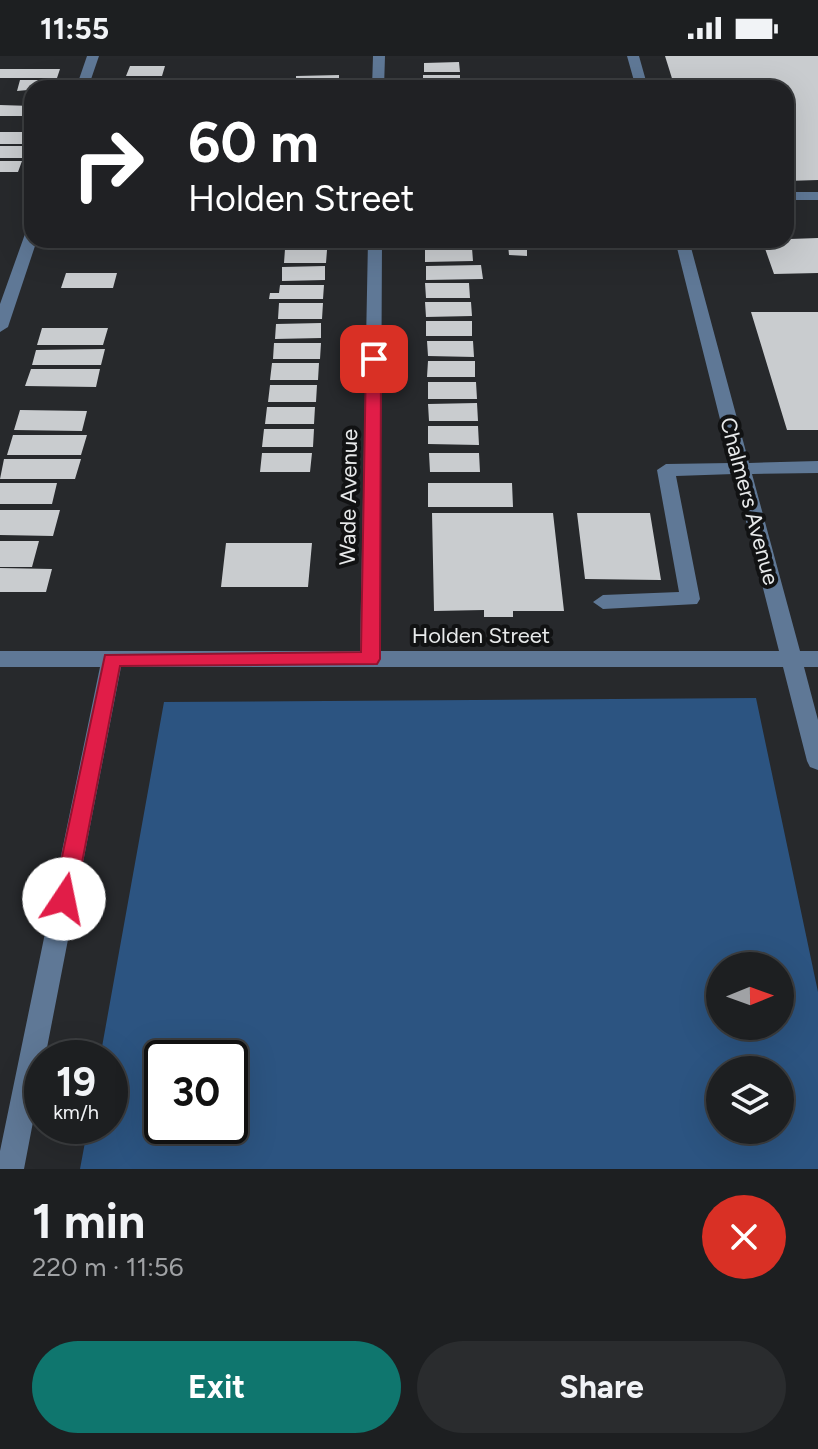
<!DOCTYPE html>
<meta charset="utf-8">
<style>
body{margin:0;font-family:Figtree,sans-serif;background:#2a2c2e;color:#f1f3f6;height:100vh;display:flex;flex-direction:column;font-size:30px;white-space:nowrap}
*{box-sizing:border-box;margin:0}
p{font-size:26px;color:#a0a2a5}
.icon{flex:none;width:44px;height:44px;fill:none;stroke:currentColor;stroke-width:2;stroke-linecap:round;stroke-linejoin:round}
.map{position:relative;height:1113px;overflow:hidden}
.drawer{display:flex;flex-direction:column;background:#1d1f21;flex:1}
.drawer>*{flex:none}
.banner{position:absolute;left:24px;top:24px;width:770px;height:168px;border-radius:24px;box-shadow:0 8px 32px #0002,0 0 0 2px #3b3d3f;background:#202124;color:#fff;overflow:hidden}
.needle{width:52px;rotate:89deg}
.buttons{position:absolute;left:706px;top:896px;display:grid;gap:16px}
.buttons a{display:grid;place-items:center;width:88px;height:88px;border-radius:50%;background:#1d1f21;box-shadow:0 8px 32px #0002,0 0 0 2px #3b3d3f;font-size:40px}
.speed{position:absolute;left:24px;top:984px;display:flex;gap:16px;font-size:40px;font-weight:700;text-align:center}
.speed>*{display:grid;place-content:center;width:104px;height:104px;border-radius:50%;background:#1d1f21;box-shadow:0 8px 32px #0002,0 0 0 2px #3b3d3f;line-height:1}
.speed small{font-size:20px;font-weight:400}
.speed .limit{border:4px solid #111;border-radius:12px;background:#fff;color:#111}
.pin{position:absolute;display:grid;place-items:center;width:68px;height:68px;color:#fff;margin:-34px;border-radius:16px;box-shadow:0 4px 12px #0006}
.me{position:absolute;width:88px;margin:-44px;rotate:11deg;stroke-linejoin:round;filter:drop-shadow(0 0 6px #0008)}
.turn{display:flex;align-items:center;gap:28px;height:168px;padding:0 32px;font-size:36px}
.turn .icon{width:104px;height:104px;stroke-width:2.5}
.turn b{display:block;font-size:56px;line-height:68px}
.round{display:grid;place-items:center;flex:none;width:84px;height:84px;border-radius:42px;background:#2a2c2e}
.summary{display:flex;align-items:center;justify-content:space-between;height:136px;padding:0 32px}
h1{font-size:48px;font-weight:700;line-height:60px}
.cta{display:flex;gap:16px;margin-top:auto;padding:16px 32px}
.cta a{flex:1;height:92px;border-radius:48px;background:#0f766e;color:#fff;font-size:32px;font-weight:700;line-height:92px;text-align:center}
.cta a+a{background:#2a2c2e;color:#f1f3f6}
.status{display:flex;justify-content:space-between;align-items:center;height:56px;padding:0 40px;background:#1d1f21;direction:ltr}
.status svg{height:22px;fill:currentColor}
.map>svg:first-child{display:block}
.green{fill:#2c5481;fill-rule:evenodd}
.building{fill:#c9cccf}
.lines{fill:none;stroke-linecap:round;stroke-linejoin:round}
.minor{fill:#5f7896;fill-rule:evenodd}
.route{fill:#e11d48;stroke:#92132f;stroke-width:2}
.labels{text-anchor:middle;stroke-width:8;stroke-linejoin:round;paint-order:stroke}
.street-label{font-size:22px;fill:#e8eaeb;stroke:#111213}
</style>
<div class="status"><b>11:55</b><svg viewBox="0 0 49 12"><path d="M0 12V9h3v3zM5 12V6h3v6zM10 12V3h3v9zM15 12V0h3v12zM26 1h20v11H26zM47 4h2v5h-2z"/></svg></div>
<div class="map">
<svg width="818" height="1113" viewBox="0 0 818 1113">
<rect width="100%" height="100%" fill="#27292c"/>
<path class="green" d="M 756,642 L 818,936 L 818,1113 L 80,1113 L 88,1070 L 110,1070 L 110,1002 L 100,1002 L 164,646 ZM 720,910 L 780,910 L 780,970 L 720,970 ZM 162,1002 L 230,1002 L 230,1070 L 162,1070 ZM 720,1014 L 780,1014 L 780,1074 L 720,1074 Z"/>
<path class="building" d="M 665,0 L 818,0 L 818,124 L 786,125 L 786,32 L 675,32 Z
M 459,6 L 460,16 L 424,16 L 424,7 Z
M 130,10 L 165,10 L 162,20 L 126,20 Z
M 0,13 L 60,13 L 57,22 L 0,22 Z
M 339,19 L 339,29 L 303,29 L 303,25 L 296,25 L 296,20 Z
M 423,19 L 460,19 L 460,28 L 423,28 Z
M 20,24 L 52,24 L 49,32 L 17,35 Z
M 0,49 L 32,50 L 32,60 L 0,60 Z
M 0,76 L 32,76 L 32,81 L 30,88 L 0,88 Z
M 0,90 L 28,90 L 24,102 L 0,102 Z
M 0,105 L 22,105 L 18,116 L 0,116 Z
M 818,182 L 818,217 L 774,218 L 762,184 Z
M 285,184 L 328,184 L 327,190 L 285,190 Z
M 425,184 L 467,184 L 467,188 L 425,188 Z
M 508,189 L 527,189 L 527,200 L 509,199 Z
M 472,192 L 473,205 L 425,206 L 425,193 Z
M 285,193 L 327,194 L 326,207 L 284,207 Z
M 481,209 L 483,223 L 426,224 L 426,210 Z
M 325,210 L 325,224 L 282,225 L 282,211 Z
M 66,217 L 117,217 L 113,232 L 61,232 Z
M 425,227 L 469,227 L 470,242 L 426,242 Z
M 280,229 L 324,229 L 323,243 L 269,243 L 270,237 L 279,237 Z
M 425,246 L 471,246 L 472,260 L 426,261 Z
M 279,247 L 323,247 L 322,263 L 278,263 Z
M 751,256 L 818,256 L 818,374 L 787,374 Z
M 426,265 L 472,265 L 472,280 L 426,280 Z
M 321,267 L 321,282 L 275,283 L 276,268 Z
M 42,272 L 108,272 L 103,289 L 37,289 Z
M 427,285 L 473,285 L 474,301 L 428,300 Z
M 274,287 L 321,287 L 320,303 L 273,303 Z
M 105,293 L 101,309 L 32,309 L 36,294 Z
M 428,305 L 475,305 L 475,321 L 427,321 Z
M 272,307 L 319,307 L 318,324 L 270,324 Z
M 31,313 L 100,313 L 96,331 L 25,330 Z
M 428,326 L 476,326 L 477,343 L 428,343 Z
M 270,329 L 317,329 L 316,346 L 268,346 Z
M 477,347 L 478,365 L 429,365 L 428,348 Z
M 267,351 L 315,351 L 314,368 L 265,368 Z
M 20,354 L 87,355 L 82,375 L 14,374 Z
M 428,370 L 478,370 L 479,389 L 428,388 Z
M 264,373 L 314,373 L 313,391 L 262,391 Z
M 13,379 L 87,379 L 81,399 L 7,399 Z
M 262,397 L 312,397 L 310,416 L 260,416 Z
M 429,397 L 479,397 L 480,416 L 430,416 Z
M 4,403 L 81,403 L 75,423 L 0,423 Z
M 0,427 L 57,427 L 52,448 L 0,448 Z
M 428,427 L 512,427 L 513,451 L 428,451 Z
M 0,454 L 60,454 L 53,480 L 0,479 Z
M 432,457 L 553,457 L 564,555 L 513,555 L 513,561 L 484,561 L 484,554 L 434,555 Z
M 577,457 L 650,457 L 661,524 L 585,523 Z
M 0,485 L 39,485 L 32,511 L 0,511 Z
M 226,487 L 312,487 L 308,531 L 221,531 Z
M 0,512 L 52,513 L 46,536 L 0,536 Z"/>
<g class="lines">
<path class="minor" d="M 87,0 L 99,0 L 88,32 L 76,32 Z
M 373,0 L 385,0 L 384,32 L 372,32 Z
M 627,0 L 639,0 L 648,32 L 636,32 Z
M 786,136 L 818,136 L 818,144 L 786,144 Z
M 32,174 L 32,184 L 37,184 L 8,271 L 0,276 L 0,248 L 25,178 Z
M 368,184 L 382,184 L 380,595 L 779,595 L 734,418 L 676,420 L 700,543 L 697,548 L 603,553 L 593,546 L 603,539 L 679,536 L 657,414 L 666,408 L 731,407 L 675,184 L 689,184 L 749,407 L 818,405 L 818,417 L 752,418 L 800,595 L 818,595 L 818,611 L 804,611 L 818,664 L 818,714 L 810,711 L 807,705 L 783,611 L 121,611 L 45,1002 L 42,1002 L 42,1019 L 24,1113 L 0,1113 L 0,1095 L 100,611 L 0,611 L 0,595 L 360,595 Z"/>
</g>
<path class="route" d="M 374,298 L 381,303 L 380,603 L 377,608 L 120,610 L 75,843 L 72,850 L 64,852 L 56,850 L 53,843 L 105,599 L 361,596 L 366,303 Z"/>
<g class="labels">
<g class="street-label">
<text transform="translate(348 441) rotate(-89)" y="8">Wade Avenue</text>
<text transform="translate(750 445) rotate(75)" y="8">Chalmers Avenue</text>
<text x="481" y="587">Holden Street</text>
</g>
</g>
</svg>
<div class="buttons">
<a><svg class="needle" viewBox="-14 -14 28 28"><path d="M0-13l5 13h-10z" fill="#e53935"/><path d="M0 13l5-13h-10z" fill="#a0a2a5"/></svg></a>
<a><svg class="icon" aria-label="layers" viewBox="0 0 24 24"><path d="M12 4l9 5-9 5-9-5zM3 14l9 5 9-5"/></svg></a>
</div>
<div class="speed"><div>19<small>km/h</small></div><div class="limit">30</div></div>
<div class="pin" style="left:374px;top:303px;background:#d93025"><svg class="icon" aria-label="arrive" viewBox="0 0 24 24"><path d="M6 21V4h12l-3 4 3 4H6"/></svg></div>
<svg class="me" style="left:64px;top:843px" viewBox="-20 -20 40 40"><circle r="19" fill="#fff"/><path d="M0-13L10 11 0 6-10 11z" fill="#e11d48"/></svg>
<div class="banner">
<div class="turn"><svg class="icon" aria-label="right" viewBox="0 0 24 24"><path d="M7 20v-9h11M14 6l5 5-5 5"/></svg><div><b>60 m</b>Holden Street</div></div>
</div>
</div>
<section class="drawer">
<div class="summary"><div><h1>1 min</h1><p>220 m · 11:56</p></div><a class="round" style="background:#d93025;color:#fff"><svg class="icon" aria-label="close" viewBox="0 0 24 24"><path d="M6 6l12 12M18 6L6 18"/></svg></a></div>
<div class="cta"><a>Exit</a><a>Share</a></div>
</section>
